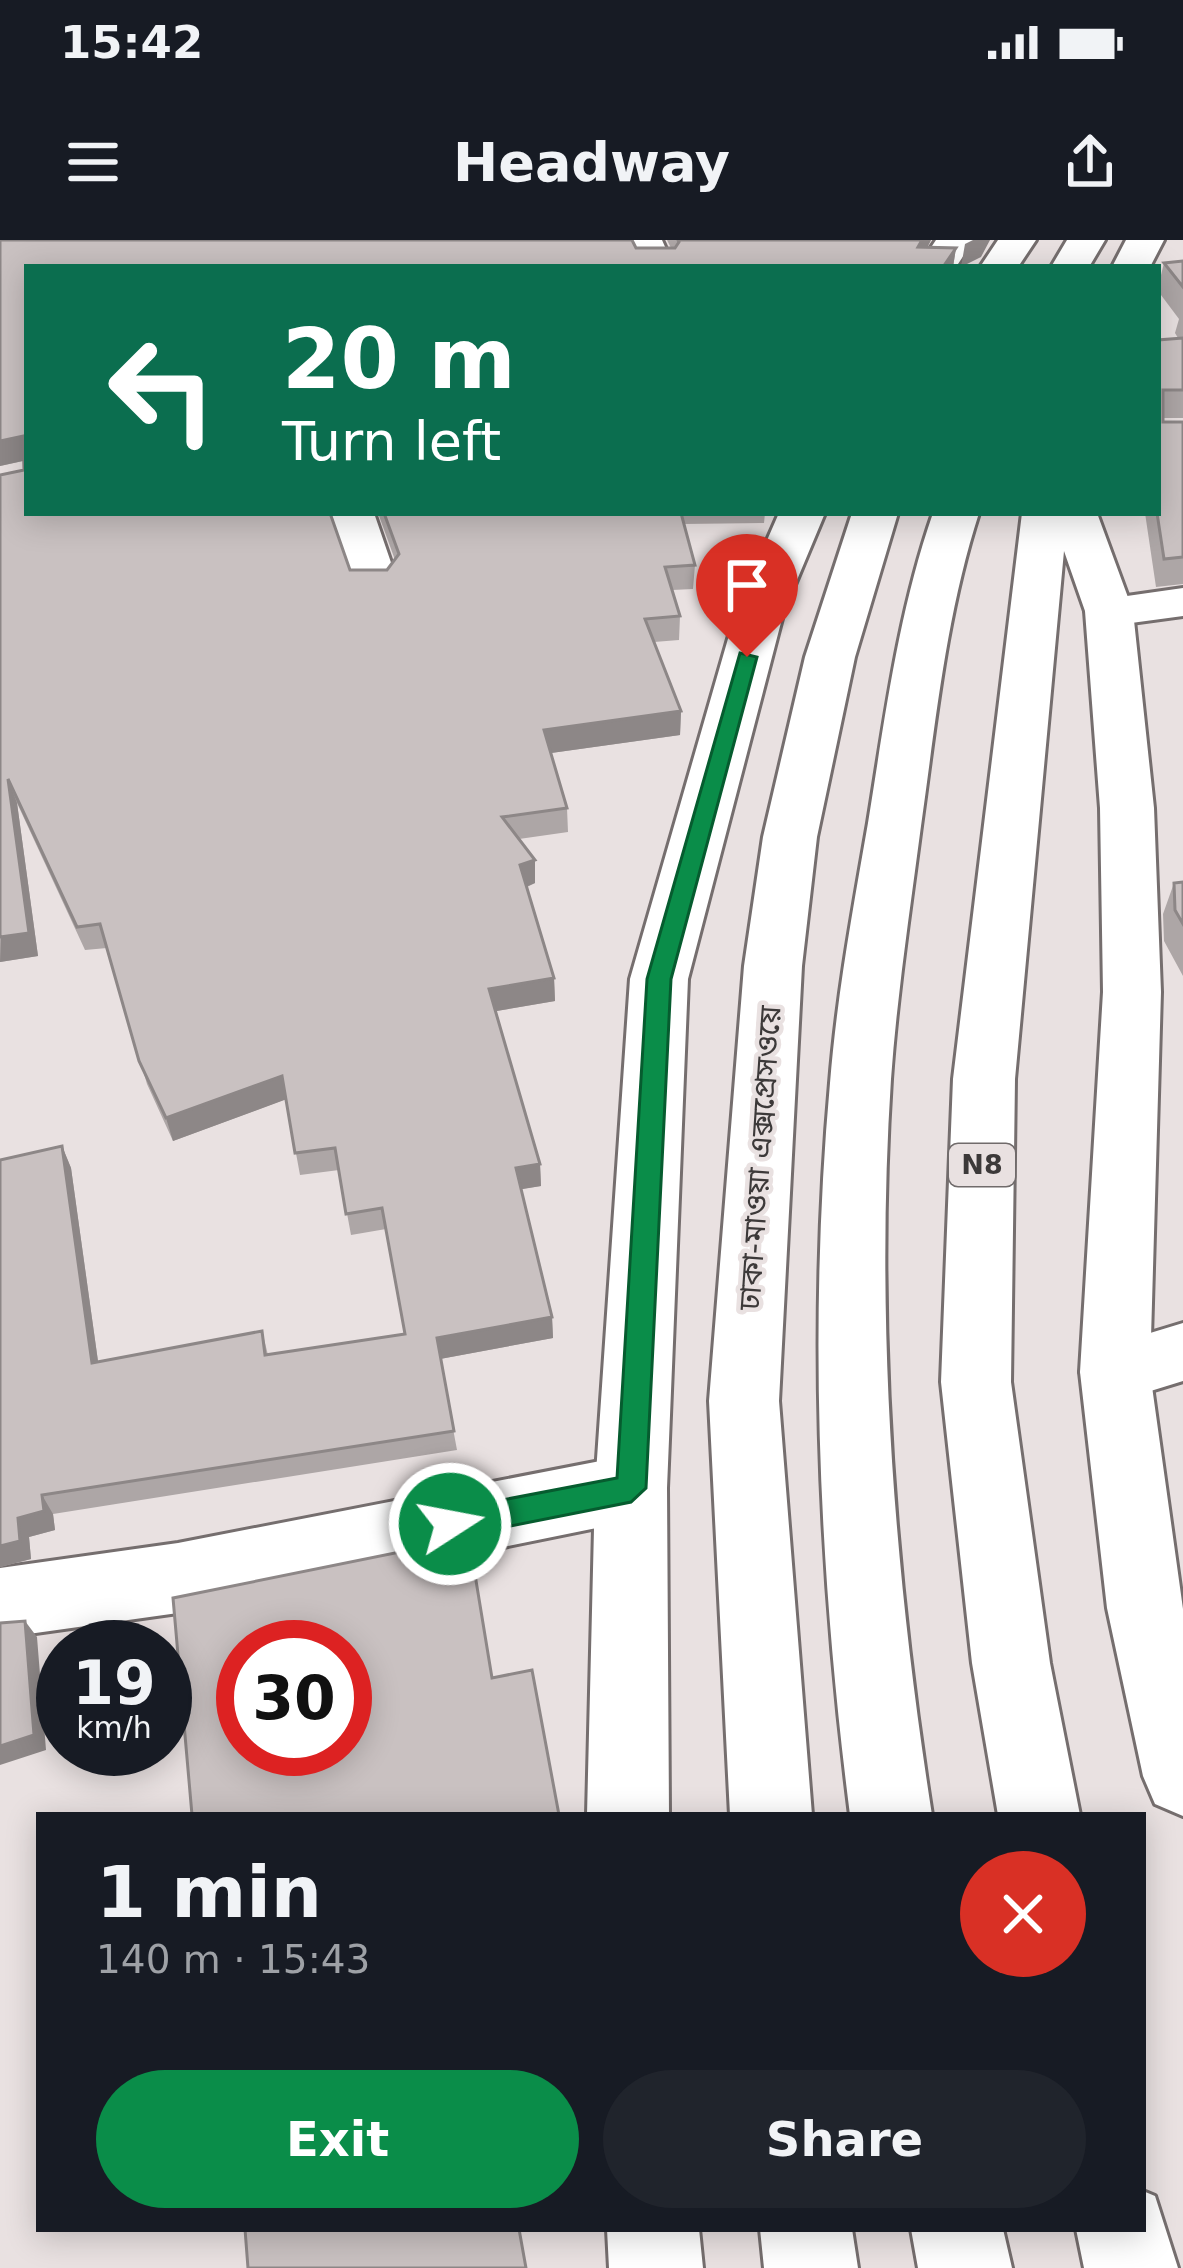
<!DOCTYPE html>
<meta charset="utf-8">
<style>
body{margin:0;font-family:"DejaVu Sans","Noto Sans Bengali",sans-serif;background:#20242c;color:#f1f3f6;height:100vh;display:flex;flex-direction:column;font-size:45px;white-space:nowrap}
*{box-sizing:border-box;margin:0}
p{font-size:39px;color:#9ea1a6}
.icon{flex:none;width:66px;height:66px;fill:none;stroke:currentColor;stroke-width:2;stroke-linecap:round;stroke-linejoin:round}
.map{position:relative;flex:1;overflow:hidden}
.sheet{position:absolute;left:36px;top:1572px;width:1110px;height:420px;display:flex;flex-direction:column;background:#171b24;border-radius:0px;box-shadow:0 6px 30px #0003}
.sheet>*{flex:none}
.hud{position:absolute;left:24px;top:24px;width:1137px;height:252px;border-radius:0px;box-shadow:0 6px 30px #0003;background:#0b6e4f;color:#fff;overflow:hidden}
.speed{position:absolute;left:36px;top:1380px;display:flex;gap:24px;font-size:60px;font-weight:700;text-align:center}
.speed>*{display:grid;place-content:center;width:156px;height:156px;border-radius:50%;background:#171b24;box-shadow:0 6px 30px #0003;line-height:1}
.speed small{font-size:30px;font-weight:400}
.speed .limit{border:18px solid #d22;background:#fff;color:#111}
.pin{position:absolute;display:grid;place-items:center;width:102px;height:102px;color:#fff;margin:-123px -51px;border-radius:50% 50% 50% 0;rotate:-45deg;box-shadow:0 0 12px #0007}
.pin .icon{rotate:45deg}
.me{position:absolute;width:132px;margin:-66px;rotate:79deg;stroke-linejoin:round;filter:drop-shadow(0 0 9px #0008)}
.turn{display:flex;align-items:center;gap:42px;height:252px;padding:0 60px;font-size:54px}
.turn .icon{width:156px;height:156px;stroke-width:2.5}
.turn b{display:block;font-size:84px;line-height:102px}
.round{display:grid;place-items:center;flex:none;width:126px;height:126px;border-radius:63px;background:#20242c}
.summary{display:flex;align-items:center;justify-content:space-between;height:204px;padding:0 60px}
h1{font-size:72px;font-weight:700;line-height:90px}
.action{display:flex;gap:24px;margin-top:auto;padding:24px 60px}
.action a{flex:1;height:138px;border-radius:72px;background:#0a8d49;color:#fff;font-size:48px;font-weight:700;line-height:138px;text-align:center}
.action a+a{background:#20242c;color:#f1f3f6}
.status{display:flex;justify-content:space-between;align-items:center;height:84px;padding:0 60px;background:#171b24;direction:ltr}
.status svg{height:33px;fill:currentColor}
header{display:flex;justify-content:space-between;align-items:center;height:156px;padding:0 60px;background:#171b24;font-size:54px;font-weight:700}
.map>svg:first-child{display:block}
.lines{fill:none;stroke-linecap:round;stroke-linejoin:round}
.minor-casing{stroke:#756e6e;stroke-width:6}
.trunk-casing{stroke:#756e6e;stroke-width:6}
.motorway-casing{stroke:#756e6e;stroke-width:6}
.minor{fill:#fff;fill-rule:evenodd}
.trunk{fill:#fff;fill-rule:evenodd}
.motorway{fill:#fff;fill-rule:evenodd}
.wall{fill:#ada6a6}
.shaded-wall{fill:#8d8787}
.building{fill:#c9c1c1;stroke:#8d8787;stroke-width:3;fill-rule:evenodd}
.route{fill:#0a8d49;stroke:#065c2f;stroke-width:3}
.labels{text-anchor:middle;stroke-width:9;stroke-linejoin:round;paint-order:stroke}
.shield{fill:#e9e1e1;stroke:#706b6b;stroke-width:3}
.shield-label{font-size:27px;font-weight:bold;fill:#3c3939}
.street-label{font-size:30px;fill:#3c3939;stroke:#e9e1e1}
</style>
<div class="status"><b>15:42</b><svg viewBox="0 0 49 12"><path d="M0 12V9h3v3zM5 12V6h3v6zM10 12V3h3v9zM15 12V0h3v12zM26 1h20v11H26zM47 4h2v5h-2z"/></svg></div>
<header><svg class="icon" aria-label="menu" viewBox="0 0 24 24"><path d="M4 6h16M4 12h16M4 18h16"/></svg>Headway<svg class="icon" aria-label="share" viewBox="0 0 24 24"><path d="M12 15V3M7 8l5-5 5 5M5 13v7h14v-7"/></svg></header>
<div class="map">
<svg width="1183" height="2028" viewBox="0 0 1183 2028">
<rect width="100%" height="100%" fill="#e9e1e1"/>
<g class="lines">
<g class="minor-casing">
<path id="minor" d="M 624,0 L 662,0 L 674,27 L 636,27 Z
M 328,273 L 374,273 L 397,340 L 390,350 L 356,350 Z
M 1183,348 L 1183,376 L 1109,386 L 1092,381 L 1085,371 L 1092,361 Z
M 1183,1083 L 1183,1141 L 1115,1162 L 1091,1153 L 1080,1132 L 1091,1111 Z
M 631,1215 L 657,1225 L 667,1248 L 657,1271 L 631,1281 L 178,1373 L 0,1398 L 0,1328 L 178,1303 Z"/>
</g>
<g class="trunk-casing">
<path id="trunk" d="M 936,0 L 974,0 L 956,27 L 918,27 Z
M 1126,0 L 1164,0 L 1150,27 L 1112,27 Z
M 779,273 L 825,273 L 784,371 L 688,739 L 667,1248 L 669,1575 L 587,1575 L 595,1248 L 630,739 L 736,371 Z
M 1022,273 L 1097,273 L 1133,371 L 1154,568 L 1161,752 L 1150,1132 L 1183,1369 L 1183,1576 L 1155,1564 L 1143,1536 L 1107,1368 L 1080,1132 L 1103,752 L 1100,568 L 1085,371 L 1064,311 L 1015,839 L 1011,1142 L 1050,1423 L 1080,1575 L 998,1575 L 972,1423 L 941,1142 L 953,839 Z
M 1143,1951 L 1155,1956 L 1178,2028 L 1084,2028 L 1076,1989 L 1143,1989 Z
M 607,1989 L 699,1989 L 703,2028 L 609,2028 Z"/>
</g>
<g class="motorway-casing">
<path id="motorway" d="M 998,0 L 1036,0 L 1018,27 L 980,27 Z
M 1067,0 L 1105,0 L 1089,27 L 1051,27 Z
M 852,273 L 898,273 L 855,417 L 817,597 L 802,726 L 779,1161 L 812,1575 L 730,1575 L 709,1161 L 744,726 L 763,597 L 805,417 Z
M 933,273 L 979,273 C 946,375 936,480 921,586 C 910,670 897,755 891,839 C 875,1085 894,1332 932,1575 L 850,1575 C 819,1332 808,1087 830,843 C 837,755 853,669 868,583 C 885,478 898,374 933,273 Z
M 760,1989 L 852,1989 L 858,2028 L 764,2028 Z
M 911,1989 L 1003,1989 L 1012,2028 L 918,2028 Z"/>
</g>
<use href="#minor" class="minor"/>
<use href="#trunk" class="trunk"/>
<use href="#motorway" class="motorway"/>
</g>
<path class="wall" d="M 0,0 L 632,0 L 636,8 L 671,8 L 667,0 L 931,0 L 927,8 L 956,8 L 953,27 L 27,27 L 27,273 L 330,273 L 350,330 L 387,330 L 395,320 L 378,273 L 765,273 L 764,283 L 684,284 L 695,325 L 693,349 L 672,350 L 680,376 L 679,400 L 654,402 L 681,471 L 680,495 L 551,513 L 567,568 L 568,592 L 519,599 L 535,620 L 535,643 L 527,647 L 554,738 L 555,761 L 496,771 L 540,924 L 541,946 L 521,949 L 552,1077 L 553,1098 L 440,1119 L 457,1210 L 53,1274 L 55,1290 L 29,1297 L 31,1319 L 0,1327 L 0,920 L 62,906 L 71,928 L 98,1121 L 262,1091 L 268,1115 L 405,1094 L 386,989 L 351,995 L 339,930 L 300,935 L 286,859 L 173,901 L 147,844 L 107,708 L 85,710 L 17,563 L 38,716 L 0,722 L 0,235 L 24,230 L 23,221 L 0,226 Z
M 1183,21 L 1183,178 L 1163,178 L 1163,182 L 1183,182 L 1183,344 L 1156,347 L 1145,273 L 1158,273 L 1158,100 L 1178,98 L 1175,93 L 1179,79 L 1158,51 L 1158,47 L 1164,23 Z
M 1183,642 L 1183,736 L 1164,701 L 1163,674 L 1174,643 Z"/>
<path class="shaded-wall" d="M 922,0 L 931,0 L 917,27 L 918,7 Z
M 973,0 L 990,0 L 981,17 L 961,27 L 965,4 Z
M 956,8 L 953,27 L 943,27 Z
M 23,196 L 27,220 L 0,226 L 0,201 Z
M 681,471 L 680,495 L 544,514 L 544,490 Z
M 8,539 L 17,563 L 38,716 L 0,722 Z
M 535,620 L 535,643 L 521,649 L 520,625 Z
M 554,738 L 555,761 L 491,772 L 489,749 Z
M 282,836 L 287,859 L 173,901 L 166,878 Z
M 62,906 L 71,928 L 101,1143 L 92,1123 Z
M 540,924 L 541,946 L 517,950 L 516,928 Z
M 552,1077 L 553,1098 L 440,1119 L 437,1098 Z
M 42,1255 L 53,1274 L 55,1290 L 29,1297 L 31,1319 L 0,1327 L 0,1306 L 18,1278 Z
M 25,1381 L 37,1397 L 46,1510 L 0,1525 L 0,1506 Z"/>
<path class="building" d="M 0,0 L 632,0 L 636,8 L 675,8 L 679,2 L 678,0 L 922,0 L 918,7 L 956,8 L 943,27 L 27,27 L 27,273 L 330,273 L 350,330 L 387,330 L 399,314 L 384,273 L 681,273 L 695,325 L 665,327 L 680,376 L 645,379 L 681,471 L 544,490 L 567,568 L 502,577 L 535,620 L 520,625 L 554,738 L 489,749 L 540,924 L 516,928 L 552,1077 L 437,1098 L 454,1191 L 42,1255 L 44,1271 L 18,1278 L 20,1301 L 0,1306 L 0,920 L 62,906 L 92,1123 L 262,1091 L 265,1115 L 405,1094 L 382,968 L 346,974 L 335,908 L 295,913 L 282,836 L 166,878 L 139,821 L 100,684 L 77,687 L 8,539 L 29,693 L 0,697 L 0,235 L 24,230 L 23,196 L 0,201 Z
M 1183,21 L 1183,47 L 1164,23 Z
M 1183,98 L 1183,150 L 1163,150 L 1163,182 L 1183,182 L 1183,317 L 1164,319 L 1157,273 L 1158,100 Z
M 1183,642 L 1183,684 L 1175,670 L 1174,643 Z
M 469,1298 L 492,1438 L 532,1430 L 559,1575 L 192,1575 L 173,1358 ZM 243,1407 L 345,1407 L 345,1509 L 243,1509 Z
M 25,1381 L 34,1495 L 0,1506 L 0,1383 Z
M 245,1989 L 519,1989 L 526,2028 L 248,2028 Z"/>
<path class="route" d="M 740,413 L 757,417 L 671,739 L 646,1248 L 631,1262 L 450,1298 L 439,1294 L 435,1284 L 439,1274 L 450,1270 L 617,1238 L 647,739 Z"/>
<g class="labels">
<rect class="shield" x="949" y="904" width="66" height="42" rx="9"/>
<g class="shield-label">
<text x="982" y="934">N8</text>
</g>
<g class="street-label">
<text transform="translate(760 918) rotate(-86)" y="10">ঢাকা-মাওয়া এক্সপ্রেসওয়ে</text>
</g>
</g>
</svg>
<div class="speed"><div>19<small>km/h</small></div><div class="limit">30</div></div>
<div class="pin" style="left:747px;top:417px;background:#d93025"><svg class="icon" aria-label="arrive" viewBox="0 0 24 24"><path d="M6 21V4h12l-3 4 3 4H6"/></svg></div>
<svg class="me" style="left:450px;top:1284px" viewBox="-20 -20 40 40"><circle r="17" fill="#0a8d49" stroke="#fff" stroke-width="3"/><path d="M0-11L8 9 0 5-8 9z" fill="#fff"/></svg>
<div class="hud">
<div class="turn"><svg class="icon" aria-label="left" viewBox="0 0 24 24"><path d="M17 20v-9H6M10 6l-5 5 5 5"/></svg><div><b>20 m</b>Turn left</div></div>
</div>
<section class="sheet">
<div class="summary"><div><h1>1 min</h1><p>140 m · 15:43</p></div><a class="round" style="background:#d93025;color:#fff"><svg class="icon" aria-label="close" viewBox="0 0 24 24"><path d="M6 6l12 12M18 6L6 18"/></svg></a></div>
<div class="action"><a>Exit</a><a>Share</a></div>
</section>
</div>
